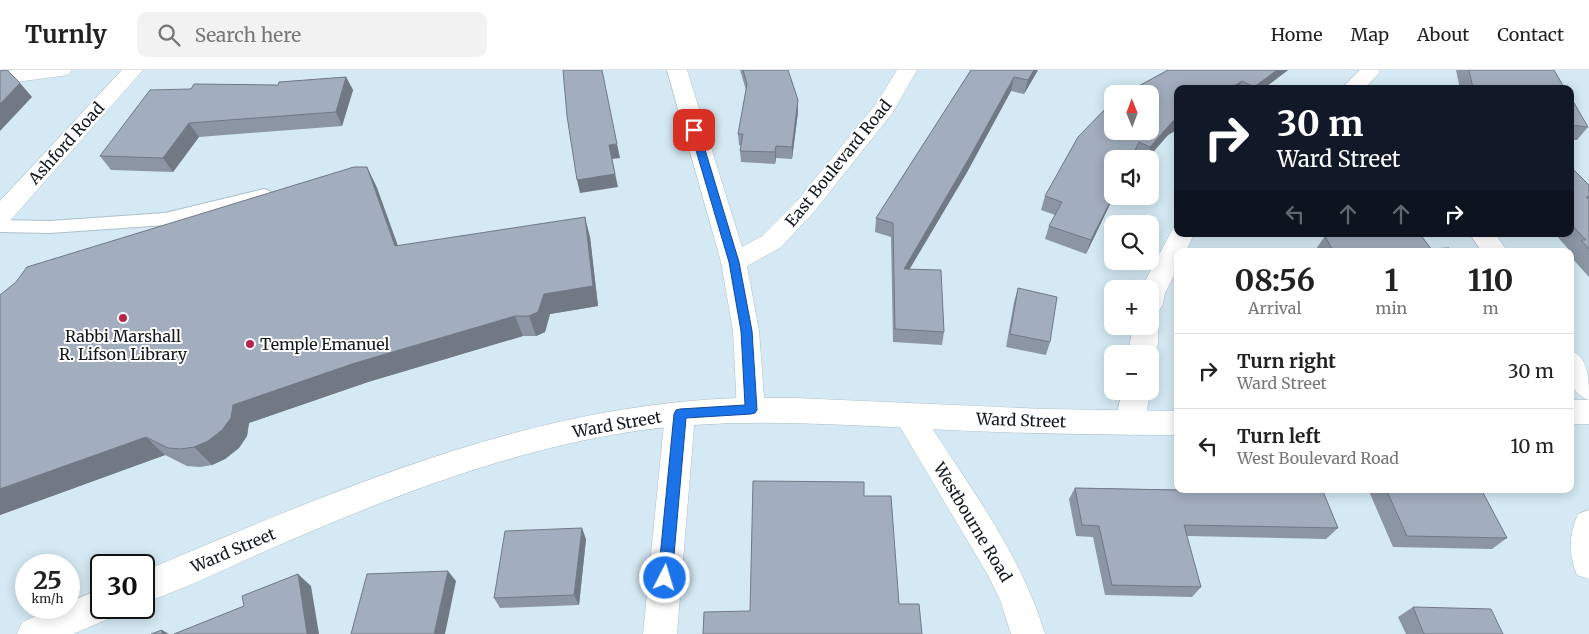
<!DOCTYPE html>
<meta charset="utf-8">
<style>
body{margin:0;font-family:Merriweather,serif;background:#f2f2f2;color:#222;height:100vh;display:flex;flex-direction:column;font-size:19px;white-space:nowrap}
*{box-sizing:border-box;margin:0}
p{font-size:16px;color:#767676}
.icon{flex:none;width:28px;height:28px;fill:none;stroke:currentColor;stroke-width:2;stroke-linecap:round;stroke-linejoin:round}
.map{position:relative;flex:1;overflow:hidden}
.panel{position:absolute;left:1174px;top:178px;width:400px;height:245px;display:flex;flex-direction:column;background:#fff;border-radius:10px;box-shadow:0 2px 12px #0003}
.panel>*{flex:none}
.hud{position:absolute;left:1174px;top:15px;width:400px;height:152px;border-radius:10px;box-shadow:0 2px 12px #0003;background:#111827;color:#fff;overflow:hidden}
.needle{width:32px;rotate:359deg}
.tools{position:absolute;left:1104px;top:15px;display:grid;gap:10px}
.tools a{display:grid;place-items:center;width:55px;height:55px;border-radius:10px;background:#fff;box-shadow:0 2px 12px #0003;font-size:25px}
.speed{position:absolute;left:15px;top:484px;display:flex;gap:10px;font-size:25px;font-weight:700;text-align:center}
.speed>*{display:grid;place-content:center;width:65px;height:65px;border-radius:50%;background:#fff;box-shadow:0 2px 12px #0003;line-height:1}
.speed small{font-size:12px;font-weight:400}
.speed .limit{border:2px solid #111;border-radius:8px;background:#fff;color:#111}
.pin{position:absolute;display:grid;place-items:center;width:42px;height:42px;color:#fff;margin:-21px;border-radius:10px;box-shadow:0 2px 8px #0006}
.me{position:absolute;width:55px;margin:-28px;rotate:5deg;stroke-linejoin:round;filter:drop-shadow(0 0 4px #0008)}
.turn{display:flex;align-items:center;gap:18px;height:105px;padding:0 20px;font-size:22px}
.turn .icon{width:65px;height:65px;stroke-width:2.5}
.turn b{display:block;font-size:35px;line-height:42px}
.lanes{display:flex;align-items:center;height:48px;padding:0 20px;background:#0003;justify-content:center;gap:25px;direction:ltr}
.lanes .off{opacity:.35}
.eta{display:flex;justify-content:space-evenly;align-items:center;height:85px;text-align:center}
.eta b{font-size:30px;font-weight:700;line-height:35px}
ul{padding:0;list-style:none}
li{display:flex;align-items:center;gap:15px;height:75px;padding:0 20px;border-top:1px solid #e0e0e0}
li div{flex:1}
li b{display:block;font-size:19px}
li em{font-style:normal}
header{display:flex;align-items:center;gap:30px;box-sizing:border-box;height:70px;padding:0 25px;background:#fff;border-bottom:1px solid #e0e0e0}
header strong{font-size:24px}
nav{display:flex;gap:28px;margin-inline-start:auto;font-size:18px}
.search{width:350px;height:45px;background:#f2f2f2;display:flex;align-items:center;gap:12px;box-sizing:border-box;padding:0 18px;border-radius:10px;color:#767676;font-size:19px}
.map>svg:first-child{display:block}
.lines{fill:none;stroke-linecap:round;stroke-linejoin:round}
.service-casing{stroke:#acc0ca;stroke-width:2}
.minor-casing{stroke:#acc0ca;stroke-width:1}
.tertiary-casing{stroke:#acc0ca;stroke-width:1}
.service{fill:#fff;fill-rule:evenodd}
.minor{fill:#fff;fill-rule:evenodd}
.tertiary{fill:#fff;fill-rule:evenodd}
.wall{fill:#8b95a3}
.shaded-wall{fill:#717984}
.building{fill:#a2adbd;stroke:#717984}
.route{fill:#1a73e8;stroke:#114b97}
.poi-dot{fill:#b6254a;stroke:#fff;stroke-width:2}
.labels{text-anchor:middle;stroke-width:4;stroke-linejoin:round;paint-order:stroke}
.street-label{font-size:16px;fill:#11181c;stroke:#fff}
.poi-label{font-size:16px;fill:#11181c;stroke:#fff}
</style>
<header>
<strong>Turnly</strong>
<div class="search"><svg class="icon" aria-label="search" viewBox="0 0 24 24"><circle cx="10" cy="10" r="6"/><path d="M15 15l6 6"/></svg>Search here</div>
<nav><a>Home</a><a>Map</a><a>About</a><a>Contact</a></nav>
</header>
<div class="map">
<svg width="1589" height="564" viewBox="0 0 1589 564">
<rect width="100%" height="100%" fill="#d4e9f3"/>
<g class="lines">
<g class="service-casing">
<path id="service" d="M 264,119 L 270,121 L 273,125 L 270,129 L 165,155 L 50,163 L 0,162 L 0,150 L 50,151 L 165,143 Z"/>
</g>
<g class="minor-casing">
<path id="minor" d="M 14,0 L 72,0 L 69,4 L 62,6 L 0,14 L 0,2 Z
M 122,0 L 143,0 L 9,152 L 0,154 L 0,131 Z
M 667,0 L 687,0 L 742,177 L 762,166 L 797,131 L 876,34 L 897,0 L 917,0 L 893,42 L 813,143 L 780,178 L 747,196 L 759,261 L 765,340 L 761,348 L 751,352 L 741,348 L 737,340 L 733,261 L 721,192 Z
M 1360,0 L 1379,0 L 1380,2 L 1364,19 L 1341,19 Z
M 1178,157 L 1178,164 L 1194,164 L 1186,181 L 1178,181 L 1178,198 L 1165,223 L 1163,234 L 1159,241 L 1150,244 L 1150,219 L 1141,219 L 1170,164 L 1173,158 Z
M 1470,164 L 1495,164 L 1507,181 L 1481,181 Z
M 1150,247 L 1155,249 C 1161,259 1159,284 1150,292 L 1150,284 L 1128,284 L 1133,256 L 1150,256 Z
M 1570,280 C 1589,288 1589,308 1589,330 C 1565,321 1570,301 1570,280 Z
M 1122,321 L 1150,321 L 1145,353 L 1140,362 L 1130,365 L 1120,362 L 1115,353 Z
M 680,332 L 690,335 L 695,344 L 677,564 L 643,564 L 665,344 L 670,335 Z
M 908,333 L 918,336 C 964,410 1020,480 1045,564 L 1011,564 L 1000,530 L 989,507 L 893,345 L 898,336 Z
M 1589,440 L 1589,509 L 1577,505 C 1568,484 1569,464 1578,444 Z"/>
</g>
<g class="tertiary-casing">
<path id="tertiary" d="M 738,328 L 796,328 L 1044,339 L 1178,341 L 1178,365 C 1088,365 999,363 910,358 C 809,353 711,347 611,365 C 499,385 391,427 286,472 C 239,492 192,516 144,533 L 144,501 C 334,421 528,335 738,328 Z
M 1570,330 L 1589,330 L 1589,354 L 1570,354 Z
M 101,519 L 101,538 L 117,538 L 113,547 L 73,564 L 17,564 L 22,552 L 56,538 L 69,538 L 69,532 Z"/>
</g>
<use href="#service" class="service"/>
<use href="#minor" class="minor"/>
<use href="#tertiary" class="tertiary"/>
</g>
<path class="wall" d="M 740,0 L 788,0 L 798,30 L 798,42 L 792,89 L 776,88 L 775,94 L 741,92 L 740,81 L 741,76 L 739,75 L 738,64 L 746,20 Z
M 971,0 L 1038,0 L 1024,24 L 1011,21 L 966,104 L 909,199 L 944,262 L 942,275 L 893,272 L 891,167 L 875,162 L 876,148 Z
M 1168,0 L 1288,0 L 1263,19 L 1178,19 L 1178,59 L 1168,65 L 1147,89 L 1139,89 L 1133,86 L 1132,89 L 1112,89 L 1112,126 L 1114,126 L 1086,184 L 1045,169 L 1049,156 L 1055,145 L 1041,140 L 1045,126 L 1078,67 L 1112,32 L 1112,61 L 1150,61 L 1150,24 L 1124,24 Z
M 1456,0 L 1554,0 L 1565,19 L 1460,19 Z
M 346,7 L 353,20 L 342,56 L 199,67 L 173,102 L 111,100 L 100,86 L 191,19 L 278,15 Z
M 1570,55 L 1588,57 L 1577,70 L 1570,70 Z
M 1570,96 L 1589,115 L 1589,207 L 1570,186 L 1570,181 L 1555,164 L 1570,164 Z
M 367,97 L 377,118 L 398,176 L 590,167 L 598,236 L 550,244 L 545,262 L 536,266 L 523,266 L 368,312 L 249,353 L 247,366 L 239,378 L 225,389 L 212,395 L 200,397 L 187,396 L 165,385 L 0,445 L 16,212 Z
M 1343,164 L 1420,164 L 1431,179 L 1451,181 L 1318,181 L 1316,179 L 1325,166 L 1344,166 Z
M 1018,218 L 1050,272 L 1046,285 L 1006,277 L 1014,232 Z
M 1075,418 L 1212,420 L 1211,419 L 1322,419 L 1338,458 L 1326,469 L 1187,466 L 1201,517 L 1192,527 L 1105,525 L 1093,467 L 1076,466 L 1069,429 Z
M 1368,419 L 1481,419 L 1507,468 L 1492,479 L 1393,477 Z
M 586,469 L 579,535 L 500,538 L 494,528 Z
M 1413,537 L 1503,564 L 1406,564 L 1398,547 Z"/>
<path class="shaded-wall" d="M 1034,0 L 1038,0 L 1024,24 L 1028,10 Z
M 1277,0 L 1288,0 L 1263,19 L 1252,19 L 1254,17 Z
M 346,7 L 353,20 L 342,56 L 336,42 Z
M 1014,7 L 1011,21 L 966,104 L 902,212 L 904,199 Z
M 1242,11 L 1238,19 L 1229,19 Z
M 20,13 L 32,27 L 0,61 L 0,34 Z
M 798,30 L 798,42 L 792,89 L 792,77 Z
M 1178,49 L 1178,59 L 1168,65 L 1147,89 L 1146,89 L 1150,77 L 1173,51 Z
M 189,53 L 199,67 L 173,102 L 163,88 Z
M 617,74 L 620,88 L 612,89 L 618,117 L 580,123 L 577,110 L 609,75 Z
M 776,76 L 776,88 L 775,94 L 775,82 Z
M 367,97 L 377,118 L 405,196 L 395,176 Z
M 1113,126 L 1114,126 L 1086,184 L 1091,170 Z
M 585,147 L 590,167 L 598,236 L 550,244 L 545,262 L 536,266 L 529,246 Z
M 515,246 L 523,266 L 368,312 L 249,353 L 247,366 L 239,378 L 225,389 L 212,395 L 194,377 L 233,335 L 355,293 Z
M 146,367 L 165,385 L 0,445 L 0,419 Z
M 582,458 L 586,469 L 579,535 L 574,525 Z
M 448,501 L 456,511 L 445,564 L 434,564 Z
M 298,504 L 311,516 L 319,564 L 307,564 Z
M 162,560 L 169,564 L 162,564 Z"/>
<path class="building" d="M 7,0 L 20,13 L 0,34 L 0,1 Z
M 563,0 L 602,0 L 617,74 L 609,75 L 615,104 L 577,110 L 567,46 Z
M 743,0 L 788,0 L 798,30 L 792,77 L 776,76 L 775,82 L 740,81 L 743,64 L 738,64 L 747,14 Z
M 971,0 L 1034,0 L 1028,10 L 1014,7 L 968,90 L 904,199 L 941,200 L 944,262 L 895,259 L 893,153 L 876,148 Z
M 1168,0 L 1277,0 L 1254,17 L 1242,11 L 1229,19 L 1178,19 L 1178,49 L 1173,51 L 1150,77 L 1139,72 L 1131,89 L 1112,89 L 1113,126 L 1091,170 L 1049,156 L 1062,132 L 1045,126 L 1078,67 L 1112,32 L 1112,61 L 1150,61 L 1150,24 L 1124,24 Z
M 1469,0 L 1554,0 L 1565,19 L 1478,19 L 1473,18 Z
M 346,7 L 336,42 L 189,53 L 163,88 L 100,86 L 150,20 L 191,19 L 194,14 L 278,15 L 279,12 Z
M 1570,26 L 1588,57 L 1570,55 Z
M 1570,96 L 1589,115 L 1589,127 L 1586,127 L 1589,129 L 1589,179 L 1581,170 L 1586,170 L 1570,153 Z
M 354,97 L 367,97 L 395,176 L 585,147 L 593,216 L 544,224 L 538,242 L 529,246 L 515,246 L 355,293 L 233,335 L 231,348 L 222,360 L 208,371 L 194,377 L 181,379 L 168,378 L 146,367 L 0,419 L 0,225 L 16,212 L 27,197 Z
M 1359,164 L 1420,164 L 1431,179 L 1449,178 L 1451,181 L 1333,181 L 1325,166 L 1361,166 Z
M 1018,218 L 1057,227 L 1050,272 L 1010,264 Z
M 753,411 L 864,412 L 864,426 L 891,426 L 899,534 L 919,534 L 922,564 L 703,564 L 704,542 L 750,541 Z
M 1075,418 L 1224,421 L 1224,419 L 1322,419 L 1338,458 L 1184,455 L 1201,517 L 1112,515 L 1099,456 L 1082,455 Z
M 1386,419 L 1481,419 L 1507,468 L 1407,466 Z
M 582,458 L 574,525 L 494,528 L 505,461 Z
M 448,501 L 434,564 L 351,564 L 367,504 Z
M 298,504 L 307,564 L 174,564 L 244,536 L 242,526 Z
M 1413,537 L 1491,539 L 1503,564 L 1424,564 Z
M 162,560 L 162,564 L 151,564 Z"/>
<path class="route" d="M 694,57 L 699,60 L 739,192 L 752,261 L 757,340 L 755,343 L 751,344 L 686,348 L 672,508 L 670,513 L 665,515 L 660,513 L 658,508 L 674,344 L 676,340 L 680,339 L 745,335 L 741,261 L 729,192 L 690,60 Z"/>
<g class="poi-dot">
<circle cx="123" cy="248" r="5"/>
<circle cx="250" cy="274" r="5"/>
</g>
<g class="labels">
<g class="street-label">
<text transform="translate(66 73) rotate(-48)" y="6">Ashford Road</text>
<text transform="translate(838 93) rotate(-51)" y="6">East Boulevard Road</text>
<text transform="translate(1021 350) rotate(2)" y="6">Ward Street</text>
<text transform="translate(617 354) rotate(-10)" y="6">Ward Street</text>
<text transform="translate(973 452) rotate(59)" y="6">Westbourne Road</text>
<text transform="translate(233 480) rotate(-23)" y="6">Ward Street</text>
</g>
<g class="poi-label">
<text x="123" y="272">Rabbi Marshall<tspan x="123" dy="18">R. Lifson Library</tspan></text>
<text x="260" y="280" text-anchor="start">Temple Emanuel</text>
</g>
</g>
</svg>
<div class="tools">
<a><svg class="needle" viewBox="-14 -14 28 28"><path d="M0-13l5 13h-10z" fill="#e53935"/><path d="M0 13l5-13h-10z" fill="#767676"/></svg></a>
<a><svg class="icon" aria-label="sound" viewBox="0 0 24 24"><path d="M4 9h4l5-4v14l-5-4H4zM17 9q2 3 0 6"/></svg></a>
<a><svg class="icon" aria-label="search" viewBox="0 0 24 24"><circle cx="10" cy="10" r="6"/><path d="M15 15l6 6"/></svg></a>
<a>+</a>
<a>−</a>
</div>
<div class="speed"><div>25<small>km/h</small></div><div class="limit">30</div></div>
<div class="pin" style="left:694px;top:60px;background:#d93025"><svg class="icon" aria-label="arrive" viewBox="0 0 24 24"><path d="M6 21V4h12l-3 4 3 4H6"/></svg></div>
<svg class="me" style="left:665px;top:508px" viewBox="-20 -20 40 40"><circle r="17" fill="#1a73e8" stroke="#fff" stroke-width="3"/><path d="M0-11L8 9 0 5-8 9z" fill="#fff"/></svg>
<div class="hud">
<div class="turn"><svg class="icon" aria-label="right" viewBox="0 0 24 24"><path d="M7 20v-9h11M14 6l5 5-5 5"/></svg><div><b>30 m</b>Ward Street</div></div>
<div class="lanes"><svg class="icon off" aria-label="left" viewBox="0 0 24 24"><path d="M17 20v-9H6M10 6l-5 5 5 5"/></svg><svg class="icon off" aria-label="ahead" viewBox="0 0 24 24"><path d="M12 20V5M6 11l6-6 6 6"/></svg><svg class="icon off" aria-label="ahead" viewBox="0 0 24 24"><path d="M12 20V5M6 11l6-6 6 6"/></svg><svg class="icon" aria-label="right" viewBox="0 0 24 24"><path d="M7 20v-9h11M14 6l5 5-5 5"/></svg></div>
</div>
<section class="panel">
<div class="eta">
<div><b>08:56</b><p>Arrival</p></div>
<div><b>1</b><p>min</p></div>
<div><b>110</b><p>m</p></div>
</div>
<ul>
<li><svg class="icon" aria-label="right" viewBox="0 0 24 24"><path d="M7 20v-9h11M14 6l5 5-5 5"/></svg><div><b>Turn right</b><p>Ward Street</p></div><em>30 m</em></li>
<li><svg class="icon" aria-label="left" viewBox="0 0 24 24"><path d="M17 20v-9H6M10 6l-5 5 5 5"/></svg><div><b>Turn left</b><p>West Boulevard Road</p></div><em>10 m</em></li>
</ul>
</section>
</div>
